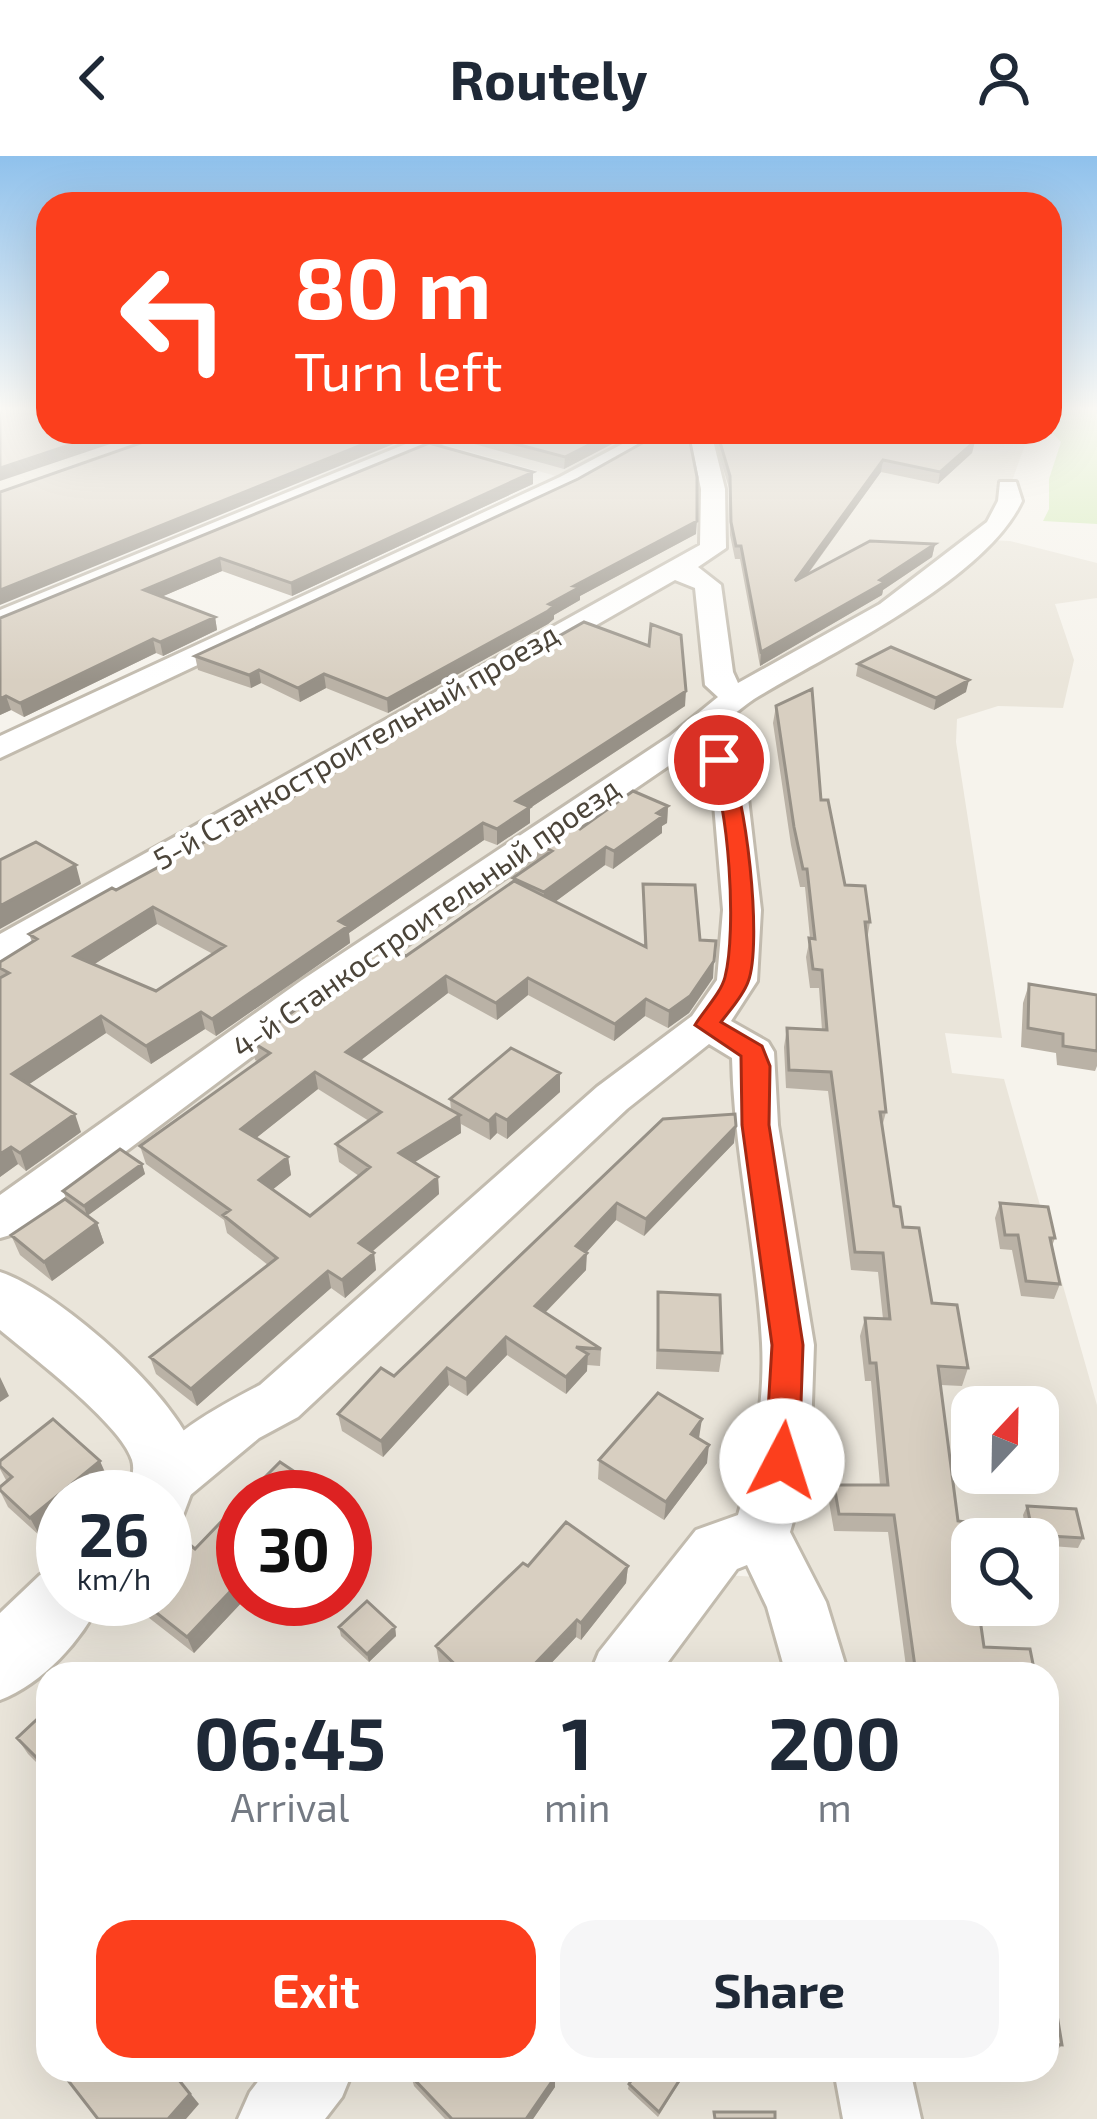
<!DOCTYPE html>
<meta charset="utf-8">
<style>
body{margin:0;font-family:"Exo 2",sans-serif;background:#f6f6f7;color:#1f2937;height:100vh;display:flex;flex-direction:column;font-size:45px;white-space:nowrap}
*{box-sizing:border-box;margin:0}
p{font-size:39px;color:#747a83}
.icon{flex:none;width:66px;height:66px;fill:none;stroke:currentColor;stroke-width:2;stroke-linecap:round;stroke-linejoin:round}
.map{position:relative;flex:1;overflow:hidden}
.sheet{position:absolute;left:36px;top:1506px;width:1023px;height:420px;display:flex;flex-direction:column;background:#fff;border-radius:36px;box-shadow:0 12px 48px #0002}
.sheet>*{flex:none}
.hud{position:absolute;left:36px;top:36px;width:1026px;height:252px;border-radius:36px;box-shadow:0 12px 48px #0002;background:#fc3f1d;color:#fff;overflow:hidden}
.needle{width:78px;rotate:22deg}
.fabs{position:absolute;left:951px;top:1230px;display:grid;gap:24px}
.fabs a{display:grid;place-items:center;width:108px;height:108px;border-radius:24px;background:#fff;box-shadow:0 12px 48px #0002;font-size:60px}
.speed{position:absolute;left:36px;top:1314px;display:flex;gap:24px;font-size:60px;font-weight:700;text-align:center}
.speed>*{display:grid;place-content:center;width:156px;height:156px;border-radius:50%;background:#fff;box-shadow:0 12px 48px #0002;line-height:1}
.speed small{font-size:30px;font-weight:400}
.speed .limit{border:18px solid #d22;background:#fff;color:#111}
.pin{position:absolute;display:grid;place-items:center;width:102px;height:102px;color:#fff;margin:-51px;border:6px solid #fff;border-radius:50%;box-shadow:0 3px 12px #0007}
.me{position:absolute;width:132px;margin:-66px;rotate:5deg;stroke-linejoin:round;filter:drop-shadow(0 0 9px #0008)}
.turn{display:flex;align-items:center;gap:42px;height:252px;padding:0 60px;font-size:54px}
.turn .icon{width:156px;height:156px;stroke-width:2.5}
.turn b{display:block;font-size:84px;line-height:102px}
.eta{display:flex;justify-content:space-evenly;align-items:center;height:204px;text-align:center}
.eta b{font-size:72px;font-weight:700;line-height:84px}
.button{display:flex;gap:24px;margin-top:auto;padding:24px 60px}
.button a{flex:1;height:138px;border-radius:36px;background:#fc3f1d;color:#fff;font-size:48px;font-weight:700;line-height:138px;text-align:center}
.button a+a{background:#f6f6f7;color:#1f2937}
header{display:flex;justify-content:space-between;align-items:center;height:156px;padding:0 60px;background:#fff;font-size:54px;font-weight:700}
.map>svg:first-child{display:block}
.residential{fill:#eae5da;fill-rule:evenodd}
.green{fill:#d2eab5}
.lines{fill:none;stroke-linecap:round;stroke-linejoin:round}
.minor-casing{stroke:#c2bbae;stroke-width:6}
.tertiary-casing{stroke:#c2bbae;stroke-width:6}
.minor{fill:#fff;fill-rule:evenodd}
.tertiary{fill:#fff;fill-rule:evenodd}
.wall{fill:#bab2a6;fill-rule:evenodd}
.shaded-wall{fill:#979187}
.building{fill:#d8cfc1;stroke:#979187;stroke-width:3;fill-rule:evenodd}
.route{fill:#fc3f1d;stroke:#a42913;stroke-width:3}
.labels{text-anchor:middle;stroke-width:9;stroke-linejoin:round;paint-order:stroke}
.far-street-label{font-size:30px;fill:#4b4439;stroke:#fff}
</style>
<header><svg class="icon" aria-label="back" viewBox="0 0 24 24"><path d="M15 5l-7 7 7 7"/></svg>Routely<svg class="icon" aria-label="person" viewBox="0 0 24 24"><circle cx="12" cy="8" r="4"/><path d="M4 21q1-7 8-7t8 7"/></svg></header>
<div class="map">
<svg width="1097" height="1963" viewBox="0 0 1097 1963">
<rect width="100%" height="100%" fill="#f6f3ec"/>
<path class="residential" d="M 0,251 L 48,276 L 175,276 L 0,336 Z
M 461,276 L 659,276 L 563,322 L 439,287 Z
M 673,276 L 697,280 L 706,332 L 705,390 L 571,459 L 0,784 L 0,599 Z
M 1021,276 L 1027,283 L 1000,359 L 885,453 L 751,529 L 724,521 L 721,468 L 684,413 L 720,394 L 707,281 Z
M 987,384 L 1010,385 L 1097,407 L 1097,442 L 1055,448 L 1074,504 L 1063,552 L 998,550 L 957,563 L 956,586 L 1002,882 L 945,877 L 952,917 L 1004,923 L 1097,1249 L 1097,1963 L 906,1963 L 894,1914 L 1047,1914 L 1047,1518 L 833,1518 L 788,1376 L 798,1244 L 726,868 L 750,686 L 697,588 L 698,580 ZM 972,1251 L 1038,1251 L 1038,1317 L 972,1317 ZM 972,1383 L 1038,1383 L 1038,1449 L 972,1449 Z
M 667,421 L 693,422 L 720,539 L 713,549 L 673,583 L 0,1048 L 0,800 Z
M 680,598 L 713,607 L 735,755 L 722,839 L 268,1236 L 192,1281 L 0,1121 L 0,1082 L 148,964 Z
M 724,885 L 745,896 L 778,1189 L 741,1356 L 707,1387 L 605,1518 L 48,1518 L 48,1914 L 294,1914 L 255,1963 L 0,1963 L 0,1534 L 93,1443 L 165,1443 L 165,1368 L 196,1323 L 619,944 L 704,888 ZM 243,1341 L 345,1341 L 345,1443 L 243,1443 Z
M 0,1167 L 52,1209 L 119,1278 L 130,1303 L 133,1326 L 127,1341 L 63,1341 L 63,1420 L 0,1485 Z
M 724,1419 L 758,1421 L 803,1518 L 634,1518 Z
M 336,1914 L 851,1914 L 859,1963 L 298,1963 Z"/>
<path class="green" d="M 1050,251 L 1097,251 L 1097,368 L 1043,365 L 1049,353 L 1049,323 L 1061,286 L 1050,274 Z"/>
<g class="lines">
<g class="minor-casing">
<path id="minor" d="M 435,276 L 465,276 L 0,472 L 0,454 Z
M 645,276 L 673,276 L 576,331 L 0,602 L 0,580 L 560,321 Z
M 689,276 L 711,276 L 725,333 L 726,392 L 698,411 L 721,429 L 733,516 L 738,527 L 880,448 L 987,366 L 998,345 L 1000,326 L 1016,326 L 1022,345 C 985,425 830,497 754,543 C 736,555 720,571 703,585 L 731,597 L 746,625 L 761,754 L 757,825 L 731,865 L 768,886 L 774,896 L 778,969 L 814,1189 L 810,1305 L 790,1376 L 826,1446 L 848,1518 L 786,1518 L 767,1451 L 747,1409 L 737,1413 L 659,1518 L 590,1518 L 599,1496 L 696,1374 L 738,1359 C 754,1305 765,1244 762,1187 C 757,1091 734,998 732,902 L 709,888 L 627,953 L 298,1261 L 259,1282 L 188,1341 L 165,1347 L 165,1341 L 148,1341 L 140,1323 C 160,1281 220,1250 260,1229 L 597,931 L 692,860 L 717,824 L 723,754 L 712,625 L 705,610 L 683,600 L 330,842 L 17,1077 L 0,1082 L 0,1039 L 302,824 L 670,580 L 718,541 L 705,529 L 695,432 L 675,424 L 14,802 L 0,806 L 0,778 L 700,389 L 701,333 Z
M 267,1914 L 353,1914 L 342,1941 L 325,1963 L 238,1963 L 250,1936 Z
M 834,1914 L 910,1914 L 921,1963 L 843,1963 Z"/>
</g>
<g class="tertiary-casing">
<path id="tertiary" d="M 0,1116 C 59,1135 192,1251 200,1314 L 182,1362 L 165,1369 L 165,1341 L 124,1341 C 129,1329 136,1317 132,1304 C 121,1268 31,1200 0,1174 Z
M 63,1410 L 63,1443 L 101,1443 C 83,1484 42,1528 0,1544 L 0,1457 L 40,1419 Z"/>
</g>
<use href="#minor" class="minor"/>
<use href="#tertiary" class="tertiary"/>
</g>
<path class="wall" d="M 460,276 L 635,276 L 564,313 L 460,284 Z
M 712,276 L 938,276 L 975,285 L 972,297 L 938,328 L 881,316 L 808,418 L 935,388 L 932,401 L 883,434 L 882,439 L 760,510 L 740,403 L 735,403 L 730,379 L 729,332 Z
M 533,316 L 533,328 L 292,440 L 222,415 L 161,441 L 215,461 L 217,474 L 163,500 L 156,497 L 24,561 L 11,554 L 0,559 L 0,462 Z
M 578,323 L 696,378 L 580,440 L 580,444 L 554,459 L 554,463 L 548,468 L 388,557 L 326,532 L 300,546 L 261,527 L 251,532 L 198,514 L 195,500 Z
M 858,508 L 966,536 L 934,554 L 856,520 Z
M 685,550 L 530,652 L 530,667 L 497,689 L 484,684 L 349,777 L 350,787 L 216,880 L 205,873 L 151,908 L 106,877 L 29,928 L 81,976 L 26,1015 L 18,1008 L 0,1021 L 0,806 L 32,786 L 29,778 L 219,684 L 425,563 L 424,556 ZM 157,768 L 213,798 L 156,835 L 93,809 Z
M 776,550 L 821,644 L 845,729 L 870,766 L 867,784 L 886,956 L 882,971 L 894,1050 L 932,1147 L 968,1212 L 962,1230 L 941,1229 L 958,1365 L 984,1491 L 1035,1518 L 907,1518 L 888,1376 L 834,1375 L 829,1346 L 834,1329 L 880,1329 L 871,1225 L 865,1225 L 860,1180 L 865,1162 L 883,1163 L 878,1116 L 851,1114 L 828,935 L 786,932 L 784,891 L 787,872 L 822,874 L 819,832 L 810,832 L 806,801 L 810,782 L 805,731 L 800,731 L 791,689 L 773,567 Z
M 668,650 L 667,667 L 662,670 L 662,677 L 613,713 L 605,709 L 555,746 L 644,790 L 643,728 L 700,784 L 713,822 L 689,857 L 668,872 L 645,860 L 614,885 L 528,839 L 497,864 L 448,837 L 361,904 L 451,954 L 450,943 L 560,917 L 560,936 L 507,983 L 497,977 L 490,984 L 461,968 L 461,977 L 414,1006 L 438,1021 L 439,1038 L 372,1096 L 374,1097 L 376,1114 L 345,1142 L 331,1132 L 197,1250 L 156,1218 L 150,1201 L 268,1109 L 227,1077 L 224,1064 L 146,1008 L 140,990 L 259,906 L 255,904 L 252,886 L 406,800 L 513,725 L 513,722 L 537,705 L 537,688 L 580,673 ZM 318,933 L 369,965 L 336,988 L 339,1006 L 359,1020 L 310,1060 L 272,1034 L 291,1019 L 288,1001 L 256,982 Z
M 1029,828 L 1097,839 L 1097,910 L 1095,915 L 1057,909 L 1056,897 L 1021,891 L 1023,847 Z
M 663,963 L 734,987 L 644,1080 L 616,1064 L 586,1096 L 586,1114 L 545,1157 L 601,1193 L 600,1210 L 587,1209 L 587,1215 L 566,1238 L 507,1199 L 467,1240 L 449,1229 L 383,1301 L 342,1275 L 338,1258 L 394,1220 Z
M 142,1008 L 145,1018 L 87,1060 L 97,1067 L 104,1087 L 52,1125 L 20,1099 L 11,1079 L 67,1044 L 63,1035 Z
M 1000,1047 L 1055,1082 L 1052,1090 L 1060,1128 L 1054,1143 L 1021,1140 L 1012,1094 L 1000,1093 L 995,1062 Z
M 658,1136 L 722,1197 L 719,1216 L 656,1213 Z
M 699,1282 L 707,1307 L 664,1364 L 598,1323 L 599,1304 Z
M 0,1305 L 108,1323 L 87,1341 L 63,1341 L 63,1361 L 40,1380 L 8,1351 L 0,1335 L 7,1326 L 0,1313 Z
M 1027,1350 L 1083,1382 L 1078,1392 L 1038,1389 L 1038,1383 L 1027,1383 L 1023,1359 Z
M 528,1410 L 628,1410 L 626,1427 L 581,1484 L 576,1481 L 541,1518 L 450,1518 L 439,1507 L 436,1490 Z
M 137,1443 L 245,1443 L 194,1497 L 144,1458 Z
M 339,1471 L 395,1471 L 396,1480 L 369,1506 L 341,1480 Z
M 48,1553 L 48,1618 L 28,1598 L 17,1582 Z
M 1047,1798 L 1062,1889 L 1051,1900 L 1047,1899 Z
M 638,1914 L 687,1914 L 658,1961 L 628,1933 L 629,1928 Z
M 411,1920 L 555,1921 L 555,1931 L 533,1963 L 445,1963 L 414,1930 Z"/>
<path class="shaded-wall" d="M 109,276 L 146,276 L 0,325 L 0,312 Z
M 394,276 L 423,276 L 0,449 L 0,434 Z
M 614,276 L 635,276 L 564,313 L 565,301 Z
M 975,285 L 972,297 L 938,328 L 940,316 Z
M 883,304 L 881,316 L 793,438 L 795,425 Z
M 533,316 L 533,328 L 292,440 L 291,427 Z
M 697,365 L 696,378 L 580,440 L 580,444 L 554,459 L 554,463 L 548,468 L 388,557 L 387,543 L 549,448 L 574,430 Z
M 935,388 L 932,401 L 883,434 L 882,439 L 760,510 L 761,496 Z
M 220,402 L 222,415 L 147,447 L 144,434 Z
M 215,461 L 217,474 L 163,500 L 160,486 Z
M 153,483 L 156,497 L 24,561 L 20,547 Z
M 259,514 L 261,527 L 251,532 L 249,519 Z
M 324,518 L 326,532 L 300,546 L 298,532 Z
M 969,524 L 966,536 L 934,554 L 936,542 Z
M 686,535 L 685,550 L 530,652 L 530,667 L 497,689 L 497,673 L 516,645 Z
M 6,540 L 11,554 L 0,559 L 0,543 Z
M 668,650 L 667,667 L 662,670 L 662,677 L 613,713 L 614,695 Z
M 483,667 L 484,684 L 349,777 L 350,787 L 216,880 L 212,863 L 339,765 Z
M 606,691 L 605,709 L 544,754 L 544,736 Z
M 76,709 L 81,728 L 0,773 L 0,750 Z
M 153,751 L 157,768 L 79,818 L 74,800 Z
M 714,805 L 713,822 L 689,857 L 668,872 L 669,855 Z
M 446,820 L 448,837 L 348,914 L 346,896 Z
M 528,822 L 528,839 L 497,864 L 496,847 Z
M 646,843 L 645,860 L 614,885 L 615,868 Z
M 201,856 L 205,873 L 151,908 L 146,890 Z
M 101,860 L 106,877 L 19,935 L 12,918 Z
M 315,916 L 318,933 L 245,991 L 241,973 Z
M 560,917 L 560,936 L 507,983 L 507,964 Z
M 75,958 L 81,976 L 26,1015 L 20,997 Z
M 496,958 L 497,977 L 490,984 L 489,965 Z
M 460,959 L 461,977 L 401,1015 L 399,997 Z
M 736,970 L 734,987 L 644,1080 L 646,1063 Z
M 11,991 L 18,1008 L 0,1021 L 0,998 Z
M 288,1001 L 291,1019 L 262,1042 L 259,1024 Z
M 142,1008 L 145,1018 L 87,1060 L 84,1050 Z
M 438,1021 L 439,1038 L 361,1105 L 359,1087 Z
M 617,1047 L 616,1064 L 576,1108 L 576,1090 Z
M 97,1067 L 104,1087 L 52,1125 L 44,1106 Z
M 374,1097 L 376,1114 L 345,1142 L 342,1124 Z
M 587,1097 L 586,1114 L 535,1167 L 535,1150 Z
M 328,1115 L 331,1132 L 197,1250 L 191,1233 Z
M 506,1181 L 507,1199 L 467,1240 L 466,1223 Z
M 588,1198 L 587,1215 L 566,1238 L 566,1221 Z
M 447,1212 L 449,1229 L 383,1301 L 381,1285 Z
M 0,1221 L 9,1240 L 0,1246 Z
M 702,1263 L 699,1282 L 688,1296 L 691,1278 Z
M 709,1289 L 707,1307 L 664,1364 L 666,1346 Z
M 100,1305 L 108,1323 L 87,1341 L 63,1341 L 63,1361 L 40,1380 L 30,1362 Z
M 628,1410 L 626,1427 L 581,1484 L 581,1467 Z
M 243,1422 L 243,1443 L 245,1443 L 194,1497 L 187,1481 Z
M 577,1464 L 576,1481 L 541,1518 L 525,1518 Z
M 395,1471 L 396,1480 L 369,1506 L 367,1498 Z
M 171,1914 L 199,1948 L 186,1963 L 168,1963 Z
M 555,1921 L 555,1931 L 533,1963 L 526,1963 Z"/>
<path class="building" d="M 0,251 L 48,251 L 48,276 L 109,276 L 0,312 Z
M 172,276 L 394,276 L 0,434 L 0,336 Z
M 471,276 L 614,276 L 565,301 Z
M 662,276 L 688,276 L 697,321 L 697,365 L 574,430 L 580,431 L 549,448 L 554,450 L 548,455 L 387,543 L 324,518 L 298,532 L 259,514 L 249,519 L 195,500 L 578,323 Z
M 717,276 L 938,276 L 975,285 L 940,316 L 883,304 L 795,425 L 870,385 L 935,388 L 880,424 L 885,426 L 761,496 L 741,390 L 736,390 L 731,366 L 730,320 Z
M 429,287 L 533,316 L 291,427 L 220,402 L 144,434 L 215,461 L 160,486 L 153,483 L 20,547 L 6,540 L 0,543 L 0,462 Z
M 584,466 L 649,490 L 651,468 L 681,479 L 686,535 L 516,645 L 530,651 L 497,673 L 483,667 L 339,765 L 348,770 L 212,863 L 201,856 L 146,890 L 101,860 L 12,918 L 75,958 L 20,997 L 11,991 L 0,998 L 0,822 L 9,817 L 0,812 L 0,806 L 37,783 L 29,778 L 112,732 L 116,734 L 214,681 L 219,684 L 432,559 L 424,556 ZM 153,751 L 225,790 L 156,835 L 74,800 Z
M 891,491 L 969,524 L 936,542 L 858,508 Z
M 812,533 L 821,644 L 828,644 L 845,729 L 865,730 L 870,766 L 865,766 L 886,956 L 880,956 L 894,1050 L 900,1051 L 903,1071 L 919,1072 L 932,1147 L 957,1149 L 968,1212 L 938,1210 L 958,1365 L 967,1366 L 972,1400 L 972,1449 L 978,1449 L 984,1491 L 1030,1493 L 1035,1518 L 916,1518 L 894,1359 L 839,1358 L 834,1329 L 888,1329 L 876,1207 L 870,1207 L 865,1162 L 890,1163 L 883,1097 L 855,1096 L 831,916 L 789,914 L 787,872 L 827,874 L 822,814 L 813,813 L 809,782 L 815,783 L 807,713 L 803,713 L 794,671 L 776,550 Z
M 633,635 L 668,650 L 657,657 L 663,660 L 614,695 L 606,691 L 544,736 L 513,722 L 552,695 L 537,688 L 568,667 L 580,673 Z
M 36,686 L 76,709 L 0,750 L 0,704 Z
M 514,725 L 646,791 L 643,728 L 695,729 L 700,784 L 716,785 L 714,805 L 690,840 L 669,855 L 646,843 L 615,868 L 528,822 L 496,847 L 446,820 L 346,896 L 460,959 L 399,997 L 438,1021 L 359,1087 L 374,1097 L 342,1124 L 328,1115 L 191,1233 L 150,1201 L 277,1102 L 223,1059 L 230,1054 L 140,990 L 270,897 L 252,886 L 330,828 L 387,790 L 406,800 ZM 315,916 L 381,956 L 336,988 L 370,1011 L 310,1060 L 259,1024 L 288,1001 L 241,973 Z
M 1029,828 L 1097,839 L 1097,895 L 1063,890 L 1063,878 L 1028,872 Z
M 511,892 L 560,917 L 507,964 L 496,958 L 489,965 L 450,943 Z
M 735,958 L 736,970 L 646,1063 L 617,1047 L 576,1090 L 587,1097 L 535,1150 L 601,1193 L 576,1191 L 588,1198 L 566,1221 L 506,1181 L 466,1223 L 447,1212 L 381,1285 L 338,1258 L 381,1212 L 394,1220 L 663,963 Z
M 120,993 L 142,1008 L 84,1050 L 63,1035 Z
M 65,1043 L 97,1067 L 44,1106 L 11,1079 Z
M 1000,1047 L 1048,1051 L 1055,1082 L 1050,1082 L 1060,1128 L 1026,1125 L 1018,1079 L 1005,1079 Z
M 658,1136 L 720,1139 L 722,1197 L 658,1194 Z
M 658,1237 L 702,1263 L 691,1278 L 709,1289 L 666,1346 L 599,1304 Z
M 53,1263 L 100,1305 L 30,1362 L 0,1334 L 0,1331 L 12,1321 L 0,1310 L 0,1305 Z
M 280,1306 L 325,1336 L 320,1341 L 245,1341 Z
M 243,1343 L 243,1422 L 187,1481 L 139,1443 L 165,1443 L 165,1411 L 188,1387 L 195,1393 Z
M 1027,1350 L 1076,1353 L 1083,1382 L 1033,1379 Z
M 566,1366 L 628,1410 L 581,1467 L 577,1464 L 525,1518 L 465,1518 L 436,1490 L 523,1407 L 528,1410 Z
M 367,1445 L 395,1471 L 367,1498 L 339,1471 Z
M 48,1553 L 48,1613 L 17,1582 Z
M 1047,1798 L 1062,1889 L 1047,1888 Z
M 60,1914 L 171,1914 L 190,1938 L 168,1963 L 98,1963 Z
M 415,1914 L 549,1914 L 555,1921 L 526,1963 L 452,1963 L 411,1920 Z
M 638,1914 L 686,1914 L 659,1956 L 629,1928 Z
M 714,1956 L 775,1956 L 775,1963 L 715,1963 Z"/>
<linearGradient id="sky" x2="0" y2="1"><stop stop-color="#8fc1ec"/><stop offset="0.48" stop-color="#fbfaf6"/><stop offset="1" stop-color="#fbfaf6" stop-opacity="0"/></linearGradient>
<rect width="1097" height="526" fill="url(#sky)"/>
<path class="route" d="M 719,598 L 726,600 C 746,634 763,788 748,826 C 743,840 730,854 721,866 L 762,890 L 770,910 L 769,969 L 803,1189 L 799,1305 L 794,1315 L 782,1319 L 770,1315 L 765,1305 L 772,1189 L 742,969 L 741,900 L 695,869 C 704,854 721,837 725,821 C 737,775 729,646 709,604 Z"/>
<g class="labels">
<g class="far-street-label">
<text transform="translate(356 591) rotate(-30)" y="10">5-й Станкостроительный проезд</text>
<text transform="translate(426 762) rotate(-35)" y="10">4-й Станкостроительный проезд</text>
</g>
</g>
</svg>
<div class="fabs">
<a><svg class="needle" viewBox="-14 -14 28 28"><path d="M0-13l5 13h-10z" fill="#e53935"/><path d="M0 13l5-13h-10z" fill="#747a83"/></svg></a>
<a><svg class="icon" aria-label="search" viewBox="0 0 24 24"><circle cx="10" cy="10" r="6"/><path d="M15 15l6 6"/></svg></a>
</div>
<div class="speed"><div>26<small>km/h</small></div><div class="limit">30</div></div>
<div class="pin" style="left:719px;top:604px;background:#d93025"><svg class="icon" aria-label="arrive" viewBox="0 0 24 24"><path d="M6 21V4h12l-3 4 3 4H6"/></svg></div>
<svg class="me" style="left:782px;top:1305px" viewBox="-20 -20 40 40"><circle r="19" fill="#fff"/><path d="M0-13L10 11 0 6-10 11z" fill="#fc3f1d"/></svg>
<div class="hud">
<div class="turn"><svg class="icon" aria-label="left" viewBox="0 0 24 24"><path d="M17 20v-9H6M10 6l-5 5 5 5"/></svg><div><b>80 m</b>Turn left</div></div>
</div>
<section class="sheet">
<div class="eta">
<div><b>06:45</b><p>Arrival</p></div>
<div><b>1</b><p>min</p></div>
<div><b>200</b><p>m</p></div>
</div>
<div class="button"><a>Exit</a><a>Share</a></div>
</section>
</div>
